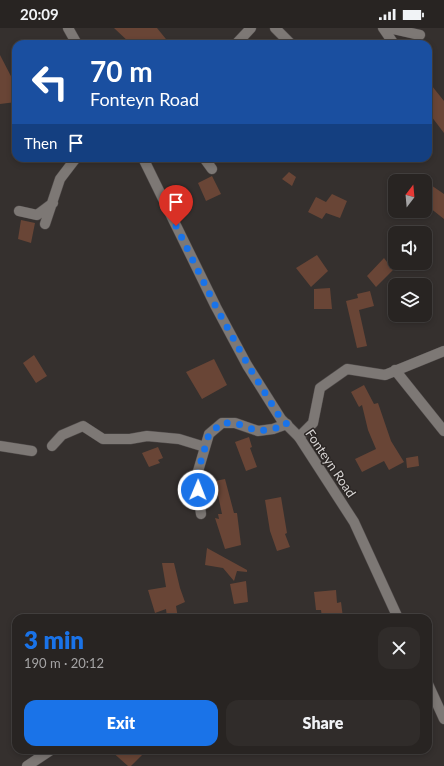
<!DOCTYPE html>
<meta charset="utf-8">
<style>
body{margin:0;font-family:Lato,sans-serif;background:#302c2a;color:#f1f3f6;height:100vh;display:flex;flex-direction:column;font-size:15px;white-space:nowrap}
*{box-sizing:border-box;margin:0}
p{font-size:13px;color:#a5a4a5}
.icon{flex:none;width:22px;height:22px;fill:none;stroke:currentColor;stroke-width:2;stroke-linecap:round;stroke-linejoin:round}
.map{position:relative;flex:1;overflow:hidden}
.side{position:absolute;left:12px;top:586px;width:420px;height:140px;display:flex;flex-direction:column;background:#282422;border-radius:12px;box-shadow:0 2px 6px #0003,0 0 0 1px #444140}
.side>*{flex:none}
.banner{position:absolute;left:12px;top:12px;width:420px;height:122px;border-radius:12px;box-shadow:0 2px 6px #0003,0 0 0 1px #444140;background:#1a4fa0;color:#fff;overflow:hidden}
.needle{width:26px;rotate:16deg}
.tools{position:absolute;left:388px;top:146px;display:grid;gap:8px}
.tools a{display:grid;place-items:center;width:44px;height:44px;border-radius:8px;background:#282422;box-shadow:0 2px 6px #0003,0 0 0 1px #444140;font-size:20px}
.pin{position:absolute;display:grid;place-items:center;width:34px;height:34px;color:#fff;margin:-41px -17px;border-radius:50% 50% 50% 0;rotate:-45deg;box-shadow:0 0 4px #0007}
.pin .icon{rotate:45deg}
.me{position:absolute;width:44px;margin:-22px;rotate:1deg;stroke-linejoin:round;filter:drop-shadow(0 0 3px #0008)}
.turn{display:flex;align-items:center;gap:14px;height:84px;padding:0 12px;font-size:18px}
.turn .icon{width:52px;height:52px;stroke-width:2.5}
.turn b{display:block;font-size:28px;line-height:34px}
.then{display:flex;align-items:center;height:38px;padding:0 12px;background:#0003;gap:8px;font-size:15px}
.round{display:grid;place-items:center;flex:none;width:42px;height:42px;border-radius:12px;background:#302c2a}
.headline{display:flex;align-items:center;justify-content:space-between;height:68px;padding:0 12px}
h1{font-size:24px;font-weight:800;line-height:30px;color:#1a73e8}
.button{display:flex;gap:8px;margin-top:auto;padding:8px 12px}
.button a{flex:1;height:46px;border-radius:12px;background:#1a73e8;color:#fff;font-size:16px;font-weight:800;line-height:46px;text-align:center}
.button a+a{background:#302c2a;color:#f1f3f6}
.status{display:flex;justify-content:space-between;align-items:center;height:28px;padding:0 20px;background:#282422;direction:ltr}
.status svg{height:11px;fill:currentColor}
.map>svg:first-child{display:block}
.building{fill:#694536}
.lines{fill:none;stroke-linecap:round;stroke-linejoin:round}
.minor-casing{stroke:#514c4b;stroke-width:11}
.tertiary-casing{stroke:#514c4b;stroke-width:11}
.minor{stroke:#7d7875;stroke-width:10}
.tertiary{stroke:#7d7875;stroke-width:10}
.route{stroke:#1a73e8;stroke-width:7;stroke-dasharray:0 12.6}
.labels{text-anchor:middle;stroke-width:3;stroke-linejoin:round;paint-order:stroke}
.street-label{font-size:13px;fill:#d6d3d2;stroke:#2b2624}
</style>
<div class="status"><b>20:09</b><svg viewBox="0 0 49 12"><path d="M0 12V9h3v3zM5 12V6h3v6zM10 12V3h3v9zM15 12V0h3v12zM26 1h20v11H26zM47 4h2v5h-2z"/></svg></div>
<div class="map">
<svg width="444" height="738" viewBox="0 0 444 738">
<rect width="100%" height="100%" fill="#35302e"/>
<path class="building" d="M 114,0 L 157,0 L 170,16 L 131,16 Z
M 0,27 L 14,54 L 16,65 L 16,74 L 0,76 Z
M 428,53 L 444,73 L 444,105 L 428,84 Z
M 289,144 L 296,149 L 292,158 L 282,151 Z
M 212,148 L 221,166 L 206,173 L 198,155 Z
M 425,153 L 444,166 L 444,191 L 425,176 Z
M 332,166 L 347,173 L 340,190 L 326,185 L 322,191 L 308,184 L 316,169 L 326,174 Z
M 21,192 L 35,195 L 31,215 L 18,211 Z
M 317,227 L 328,243 L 311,259 L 296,240 Z
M 384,230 L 393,242 L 376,259 L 367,248 Z
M 330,260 L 332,281 L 314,281 L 314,261 Z
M 370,263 L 374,278 L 359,282 L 367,318 L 357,320 L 346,273 L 358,270 L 357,266 Z
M 34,327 L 47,348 L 36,355 L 23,335 Z
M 214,331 L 227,357 L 202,371 L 186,344 Z
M 364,357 L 374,376 L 378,375 L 391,413 L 404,434 L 389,442 L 384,433 L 362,444 L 355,431 L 376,421 L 368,402 L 362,377 L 359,379 L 351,364 Z
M 249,409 L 252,419 L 250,420 L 257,439 L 246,443 L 235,414 Z
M 158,419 L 163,430 L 158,432 L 160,435 L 149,439 L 142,425 Z
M 418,428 L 419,438 L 407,440 L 406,430 Z
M 225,451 L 234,485 L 237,485 L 241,517 L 225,521 L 215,490 L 219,491 L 218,486 L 222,486 L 215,453 Z
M 281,469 L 287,505 L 285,506 L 290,519 L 277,523 L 270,503 L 265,472 Z
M 207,520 L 247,542 L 247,544 L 237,543 L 234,553 L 223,540 L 205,537 Z
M 162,535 L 174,535 L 180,560 L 185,574 L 176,578 L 178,590 L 167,590 L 166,581 L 155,585 L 148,562 L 166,559 Z
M 246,553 L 248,574 L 234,576 L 230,556 Z
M 336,562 L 337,575 L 341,574 L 343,590 L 322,590 L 321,582 L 316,582 L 314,564 Z
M 110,722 L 147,722 L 131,738 L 128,738 Z"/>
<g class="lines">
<g class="minor-casing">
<path id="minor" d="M 275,0 L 291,16
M 383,0 L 394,16
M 389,0 L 420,7
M 236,16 L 251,0
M 204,130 L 212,141
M 19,183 L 37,187 L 53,175
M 45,196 L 60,151 L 76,130
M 395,342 L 444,403
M 299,409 L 313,395 L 320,360 L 347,341 L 385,347 L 444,323
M 0,418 L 32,423
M 52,418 L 62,407 L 83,398 L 103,411 L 130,411 L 147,408 L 179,411 L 205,419
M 201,486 L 196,450 L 209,406 L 222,395 L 235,395 L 258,403 L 273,401 L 287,396
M 27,738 L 51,722"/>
</g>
<g class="tertiary-casing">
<path id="tertiary" d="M 68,0 L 77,16
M 143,130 L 216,279 L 247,337 L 281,391 L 299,409 L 354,494 L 398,590
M 428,656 L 444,691"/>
</g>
<use href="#minor" class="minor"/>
<use href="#tertiary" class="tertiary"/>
</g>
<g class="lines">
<path class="route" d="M 176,198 L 216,279 L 248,337 L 281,391 L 287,396 L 273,401 L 258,403 L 235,395 L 222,395 L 209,406 L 196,450 L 198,462"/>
</g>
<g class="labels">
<g class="street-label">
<text transform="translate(331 435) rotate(56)" y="5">Fonteyn Road</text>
</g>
</g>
</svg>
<div class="tools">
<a><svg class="needle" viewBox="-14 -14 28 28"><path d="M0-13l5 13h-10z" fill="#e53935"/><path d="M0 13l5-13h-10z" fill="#a5a4a5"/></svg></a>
<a><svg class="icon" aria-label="sound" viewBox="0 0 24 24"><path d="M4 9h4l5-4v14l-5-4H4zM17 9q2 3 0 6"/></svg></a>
<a><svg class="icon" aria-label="layers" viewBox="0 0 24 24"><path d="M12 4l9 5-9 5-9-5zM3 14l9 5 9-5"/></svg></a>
</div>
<div class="pin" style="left:176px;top:198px;background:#d93025"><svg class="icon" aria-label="arrive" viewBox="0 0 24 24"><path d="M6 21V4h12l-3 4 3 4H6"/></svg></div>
<svg class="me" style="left:198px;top:462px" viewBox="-20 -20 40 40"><circle r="17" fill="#1a73e8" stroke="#fff" stroke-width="3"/><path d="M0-11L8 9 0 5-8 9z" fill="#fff"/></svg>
<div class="banner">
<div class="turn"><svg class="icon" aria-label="left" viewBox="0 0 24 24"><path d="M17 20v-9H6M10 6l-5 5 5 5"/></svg><div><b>70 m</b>Fonteyn Road</div></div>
<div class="then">Then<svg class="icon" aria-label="arrive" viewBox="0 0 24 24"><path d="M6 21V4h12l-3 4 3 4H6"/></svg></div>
</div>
<section class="side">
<div class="headline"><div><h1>3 min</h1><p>190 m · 20:12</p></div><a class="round"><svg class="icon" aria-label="close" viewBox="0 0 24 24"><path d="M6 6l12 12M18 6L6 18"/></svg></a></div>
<div class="button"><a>Exit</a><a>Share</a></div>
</section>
</div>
